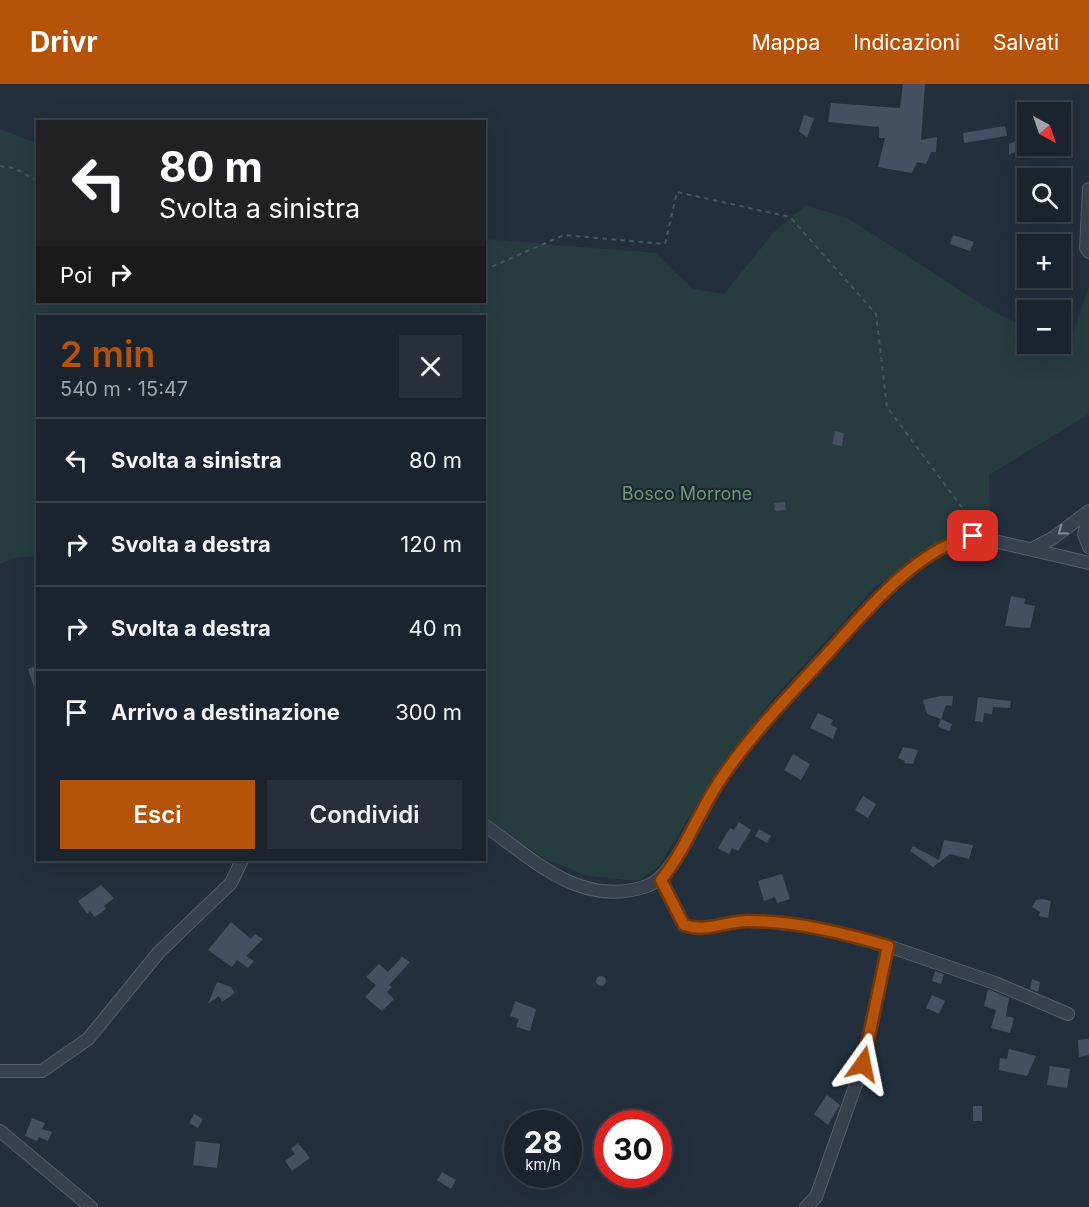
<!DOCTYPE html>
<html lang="it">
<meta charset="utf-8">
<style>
body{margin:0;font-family:Inter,sans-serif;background:#282f3a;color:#f1f3f6;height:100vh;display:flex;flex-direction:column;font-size:22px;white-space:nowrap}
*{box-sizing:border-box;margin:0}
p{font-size:20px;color:#a0a4aa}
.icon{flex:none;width:33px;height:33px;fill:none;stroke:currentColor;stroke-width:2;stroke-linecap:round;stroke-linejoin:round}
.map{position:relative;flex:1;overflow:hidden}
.details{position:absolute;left:36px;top:231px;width:450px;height:546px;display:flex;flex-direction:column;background:#1b232e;border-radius:0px;box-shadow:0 6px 24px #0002,0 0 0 2px #39404a}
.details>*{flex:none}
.top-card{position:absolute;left:36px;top:36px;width:450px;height:183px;border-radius:0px;box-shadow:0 6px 24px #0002,0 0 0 2px #39404a;background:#202124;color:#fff;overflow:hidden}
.needle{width:39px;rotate:140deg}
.tools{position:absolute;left:1017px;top:18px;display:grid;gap:12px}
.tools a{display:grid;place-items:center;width:54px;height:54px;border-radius:0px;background:#1b232e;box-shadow:0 6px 24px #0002,0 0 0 2px #39404a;font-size:30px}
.speed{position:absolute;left:504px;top:1026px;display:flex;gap:12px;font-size:30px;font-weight:700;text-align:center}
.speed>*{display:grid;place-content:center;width:78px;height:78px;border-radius:50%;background:#1b232e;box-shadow:0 6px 24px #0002,0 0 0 2px #39404a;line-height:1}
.speed small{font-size:15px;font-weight:400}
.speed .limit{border:9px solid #d22;background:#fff;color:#111}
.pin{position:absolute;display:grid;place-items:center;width:51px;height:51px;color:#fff;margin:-26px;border-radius:12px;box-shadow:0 3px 9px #0006}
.me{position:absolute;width:66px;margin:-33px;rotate:12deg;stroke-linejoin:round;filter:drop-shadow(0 0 4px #0008)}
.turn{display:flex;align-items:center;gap:21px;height:126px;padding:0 24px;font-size:27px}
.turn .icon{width:78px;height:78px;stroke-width:2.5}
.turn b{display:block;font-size:42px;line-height:51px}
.then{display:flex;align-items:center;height:57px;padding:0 24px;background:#0003;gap:12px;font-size:22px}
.round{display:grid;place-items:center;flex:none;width:63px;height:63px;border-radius:0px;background:#282f3a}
.headline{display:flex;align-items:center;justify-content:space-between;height:102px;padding:0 24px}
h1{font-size:36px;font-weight:600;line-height:45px;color:#b45309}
.action{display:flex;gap:12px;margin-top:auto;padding:12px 24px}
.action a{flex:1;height:69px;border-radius:0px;background:#b45309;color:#fff;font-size:24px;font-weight:600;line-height:69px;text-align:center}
.action a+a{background:#282f3a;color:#f1f3f6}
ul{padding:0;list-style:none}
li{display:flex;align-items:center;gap:18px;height:84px;padding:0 24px;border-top:2px solid #39404a}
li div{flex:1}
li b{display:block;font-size:22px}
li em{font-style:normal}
header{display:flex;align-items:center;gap:36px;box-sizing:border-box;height:84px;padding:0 30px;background:#b45309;color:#fff}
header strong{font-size:28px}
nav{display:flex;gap:33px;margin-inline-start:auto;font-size:21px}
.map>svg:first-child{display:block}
.green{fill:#263c3f}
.building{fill:#455162}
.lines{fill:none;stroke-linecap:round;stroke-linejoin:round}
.minor-casing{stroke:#565f6c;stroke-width:14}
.path{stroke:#44595c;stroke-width:2;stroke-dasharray:4.5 4.5;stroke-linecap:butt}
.minor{stroke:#38414e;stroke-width:12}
.oneway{stroke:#7c8592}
.route-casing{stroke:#753606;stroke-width:15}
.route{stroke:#b45309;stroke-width:10}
.labels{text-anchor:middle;stroke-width:4.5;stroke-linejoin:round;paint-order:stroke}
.park-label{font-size:18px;fill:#6b9a76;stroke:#1d2633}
</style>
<header>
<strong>Drivr</strong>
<nav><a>Mappa</a><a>Indicazioni</a><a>Salvati</a></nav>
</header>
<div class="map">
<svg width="1089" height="1123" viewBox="0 0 1089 1123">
<rect width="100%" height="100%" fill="#242f3e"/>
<path class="green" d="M 0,45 L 37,59 L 38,218 L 484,218 L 485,155 L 655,169 L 693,205 L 724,210 L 774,148 L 806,121 L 849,135 L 994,228 L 1027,243 L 1028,260 L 1061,257 L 1069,261 L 1089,202 L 1089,330 L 989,391 L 990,429 L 876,502 L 772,616 L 714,692 L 659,782 L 637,797 L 588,792 L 545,775 L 485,735 L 484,232 L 38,232 L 37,472 L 14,474 L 0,480 Z"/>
<path class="building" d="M 903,0 L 925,0 L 921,56 L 937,53 L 936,68 L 931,68 L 926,80 L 917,78 L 912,89 L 878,83 L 885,54 L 879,54 L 879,43 L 828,38 L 831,19 L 900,24 Z
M 804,31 L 814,34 L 807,54 L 799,47 Z
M 1005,42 L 1007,52 L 964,59 L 963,49 Z
M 1018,56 L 1022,64 L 1009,71 L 1009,60 Z
M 953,151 L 974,158 L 970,167 L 950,160 Z
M 835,347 L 844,349 L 842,362 L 832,360 Z
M 785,418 L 786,426 L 775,427 L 774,419 Z
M 1011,512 L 1025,515 L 1024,520 L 1035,522 L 1030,544 L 1005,542 Z
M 38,581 L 38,609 L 36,609 L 28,585 Z
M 941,612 L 953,612 L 952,622 L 946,621 L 941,635 L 927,630 L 923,616 Z
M 978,613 L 1011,617 L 1010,624 L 993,623 L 992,630 L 984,629 L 983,638 L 975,637 Z
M 818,629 L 833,636 L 831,641 L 837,644 L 833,655 L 810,644 Z
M 941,635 L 952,640 L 949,647 L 938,643 Z
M 903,663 L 918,666 L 913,680 L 904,679 L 905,677 L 898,674 Z
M 793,670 L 810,680 L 801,696 L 784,686 Z
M 863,712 L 876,720 L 868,734 L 855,726 Z
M 739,738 L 751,746 L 738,767 L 732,764 L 729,770 L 718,764 L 730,744 L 734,746 Z
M 759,745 L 771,752 L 767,759 L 755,752 Z
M 944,756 L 973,761 L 969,775 L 950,770 L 933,783 L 910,767 L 913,762 L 939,776 Z
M 782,790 L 790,815 L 777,819 L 775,813 L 764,817 L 758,797 Z
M 101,801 L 114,814 L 104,822 L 106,825 L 95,833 L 90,827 L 87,830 L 78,817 Z
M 1043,815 L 1051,817 L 1048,834 L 1039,832 L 1040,828 L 1032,823 L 1036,816 Z
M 231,838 L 251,855 L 255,850 L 263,855 L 246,872 L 254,877 L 248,884 L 237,876 L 232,883 L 208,866 Z
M 402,873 L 410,878 L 389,901 L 392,903 L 387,908 L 394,915 L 382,927 L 365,913 L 376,901 L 366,893 L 379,880 L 388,888 Z
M 935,887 L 944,890 L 941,900 L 932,897 Z
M596 897a5 5 0 1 1 10 0a5 5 0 1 1-10 0Z
M 1032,895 L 1040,898 L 1038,908 L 1030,905 Z
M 217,898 L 231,903 L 235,909 L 222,918 L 219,912 L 208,920 Z
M 988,905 L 1009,914 L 1006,932 L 1014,934 L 1010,949 L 991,944 L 996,926 L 984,922 Z
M 932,911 L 945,917 L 939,930 L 926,924 Z
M 515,917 L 536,925 L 530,947 L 516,943 L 519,935 L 510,932 Z
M 1089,955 L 1089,971 L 1079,973 L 1078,956 Z
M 1009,965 L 1036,972 L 1027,992 L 999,986 L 1000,974 L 1007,975 Z
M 1050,982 L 1070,985 L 1067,1004 L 1047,1001 Z
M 827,1011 L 840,1021 L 828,1041 L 814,1030 Z
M 973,1022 L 982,1022 L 982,1037 L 973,1037 Z
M 194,1030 L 203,1035 L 198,1044 L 189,1039 Z
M 32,1034 L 45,1039 L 42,1045 L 52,1048 L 48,1057 L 39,1053 L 37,1057 L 25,1052 Z
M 196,1057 L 220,1060 L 217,1084 L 193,1081 Z
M 298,1059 L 310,1074 L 292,1087 L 285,1077 L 295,1070 L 291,1065 Z
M 442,1088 L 456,1096 L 451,1105 L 437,1096 Z"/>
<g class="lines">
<g class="minor-casing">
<path id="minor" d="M 1089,105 L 1086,164 L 1089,168
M 1089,432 L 1084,450 L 1089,463
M 1034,464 L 1053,454 L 1089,427
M 484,741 C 533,775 581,825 647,802 C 674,793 701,726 718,699 C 749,653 786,614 823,574 C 863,531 915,465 973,452 L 1089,479
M 661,796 L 684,841 C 706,849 726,837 748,837 C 795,837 843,849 888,862 L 863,980 L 816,1113 L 806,1123
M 888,862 L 995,899 L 1068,930
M 0,987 L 42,987 L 88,955 L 159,868 L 231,799 L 242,776
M 0,1047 L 91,1123"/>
</g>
<path class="path" d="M 0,82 L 14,84 L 38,97
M 484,186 L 564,151 L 665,160 L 677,108 L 790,133 L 876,230 L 887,323 L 975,441"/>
<use href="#minor" class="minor"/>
</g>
<defs><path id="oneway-chevron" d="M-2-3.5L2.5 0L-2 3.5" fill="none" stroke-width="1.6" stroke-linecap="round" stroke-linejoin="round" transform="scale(1.5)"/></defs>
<use class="oneway" href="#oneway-chevron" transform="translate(1062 447) rotate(143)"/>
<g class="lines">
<g class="route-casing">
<path id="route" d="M 863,980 L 888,862 C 843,849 795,837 748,837 C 726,837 706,849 684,841 L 661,796 C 684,768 697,732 717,701 C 746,656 783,618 820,578 C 860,534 913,466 973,452"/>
</g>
<use href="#route" class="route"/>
</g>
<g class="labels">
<g class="park-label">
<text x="687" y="416">Bosco Morrone</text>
</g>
</g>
</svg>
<div class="tools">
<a><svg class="needle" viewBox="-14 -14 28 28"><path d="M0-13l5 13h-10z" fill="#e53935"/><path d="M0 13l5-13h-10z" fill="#a0a4aa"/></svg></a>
<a><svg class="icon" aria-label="search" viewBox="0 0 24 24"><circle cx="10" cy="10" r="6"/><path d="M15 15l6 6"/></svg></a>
<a>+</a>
<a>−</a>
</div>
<div class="speed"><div>28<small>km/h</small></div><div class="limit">30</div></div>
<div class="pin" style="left:973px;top:452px;background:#d93025"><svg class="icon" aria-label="arrive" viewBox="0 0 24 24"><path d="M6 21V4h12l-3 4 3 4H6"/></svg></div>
<svg class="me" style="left:863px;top:980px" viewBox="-20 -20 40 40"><path d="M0-17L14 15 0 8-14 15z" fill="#b45309" stroke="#fff" stroke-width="4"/></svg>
<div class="top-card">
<div class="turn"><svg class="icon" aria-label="left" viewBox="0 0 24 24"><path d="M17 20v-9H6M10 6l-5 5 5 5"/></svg><div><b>80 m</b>Svolta a sinistra</div></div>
<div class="then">Poi<svg class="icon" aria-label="right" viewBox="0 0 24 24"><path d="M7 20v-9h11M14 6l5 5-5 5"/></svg></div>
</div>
<section class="details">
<div class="headline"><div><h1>2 min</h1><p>540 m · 15:47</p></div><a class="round"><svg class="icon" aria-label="close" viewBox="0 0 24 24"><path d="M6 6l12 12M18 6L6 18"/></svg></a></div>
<ul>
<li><svg class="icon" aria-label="left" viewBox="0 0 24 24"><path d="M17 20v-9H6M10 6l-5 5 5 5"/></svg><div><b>Svolta a sinistra</b></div><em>80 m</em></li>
<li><svg class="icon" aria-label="right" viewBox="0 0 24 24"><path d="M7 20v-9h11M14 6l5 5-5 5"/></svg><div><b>Svolta a destra</b></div><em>120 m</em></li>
<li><svg class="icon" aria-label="right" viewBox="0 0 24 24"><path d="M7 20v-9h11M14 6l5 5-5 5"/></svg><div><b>Svolta a destra</b></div><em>40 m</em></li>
<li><svg class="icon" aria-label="arrive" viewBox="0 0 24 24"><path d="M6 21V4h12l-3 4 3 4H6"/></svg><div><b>Arrivo a destinazione</b></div><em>300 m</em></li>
</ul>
<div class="action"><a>Esci</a><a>Condividi</a></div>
</section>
</div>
